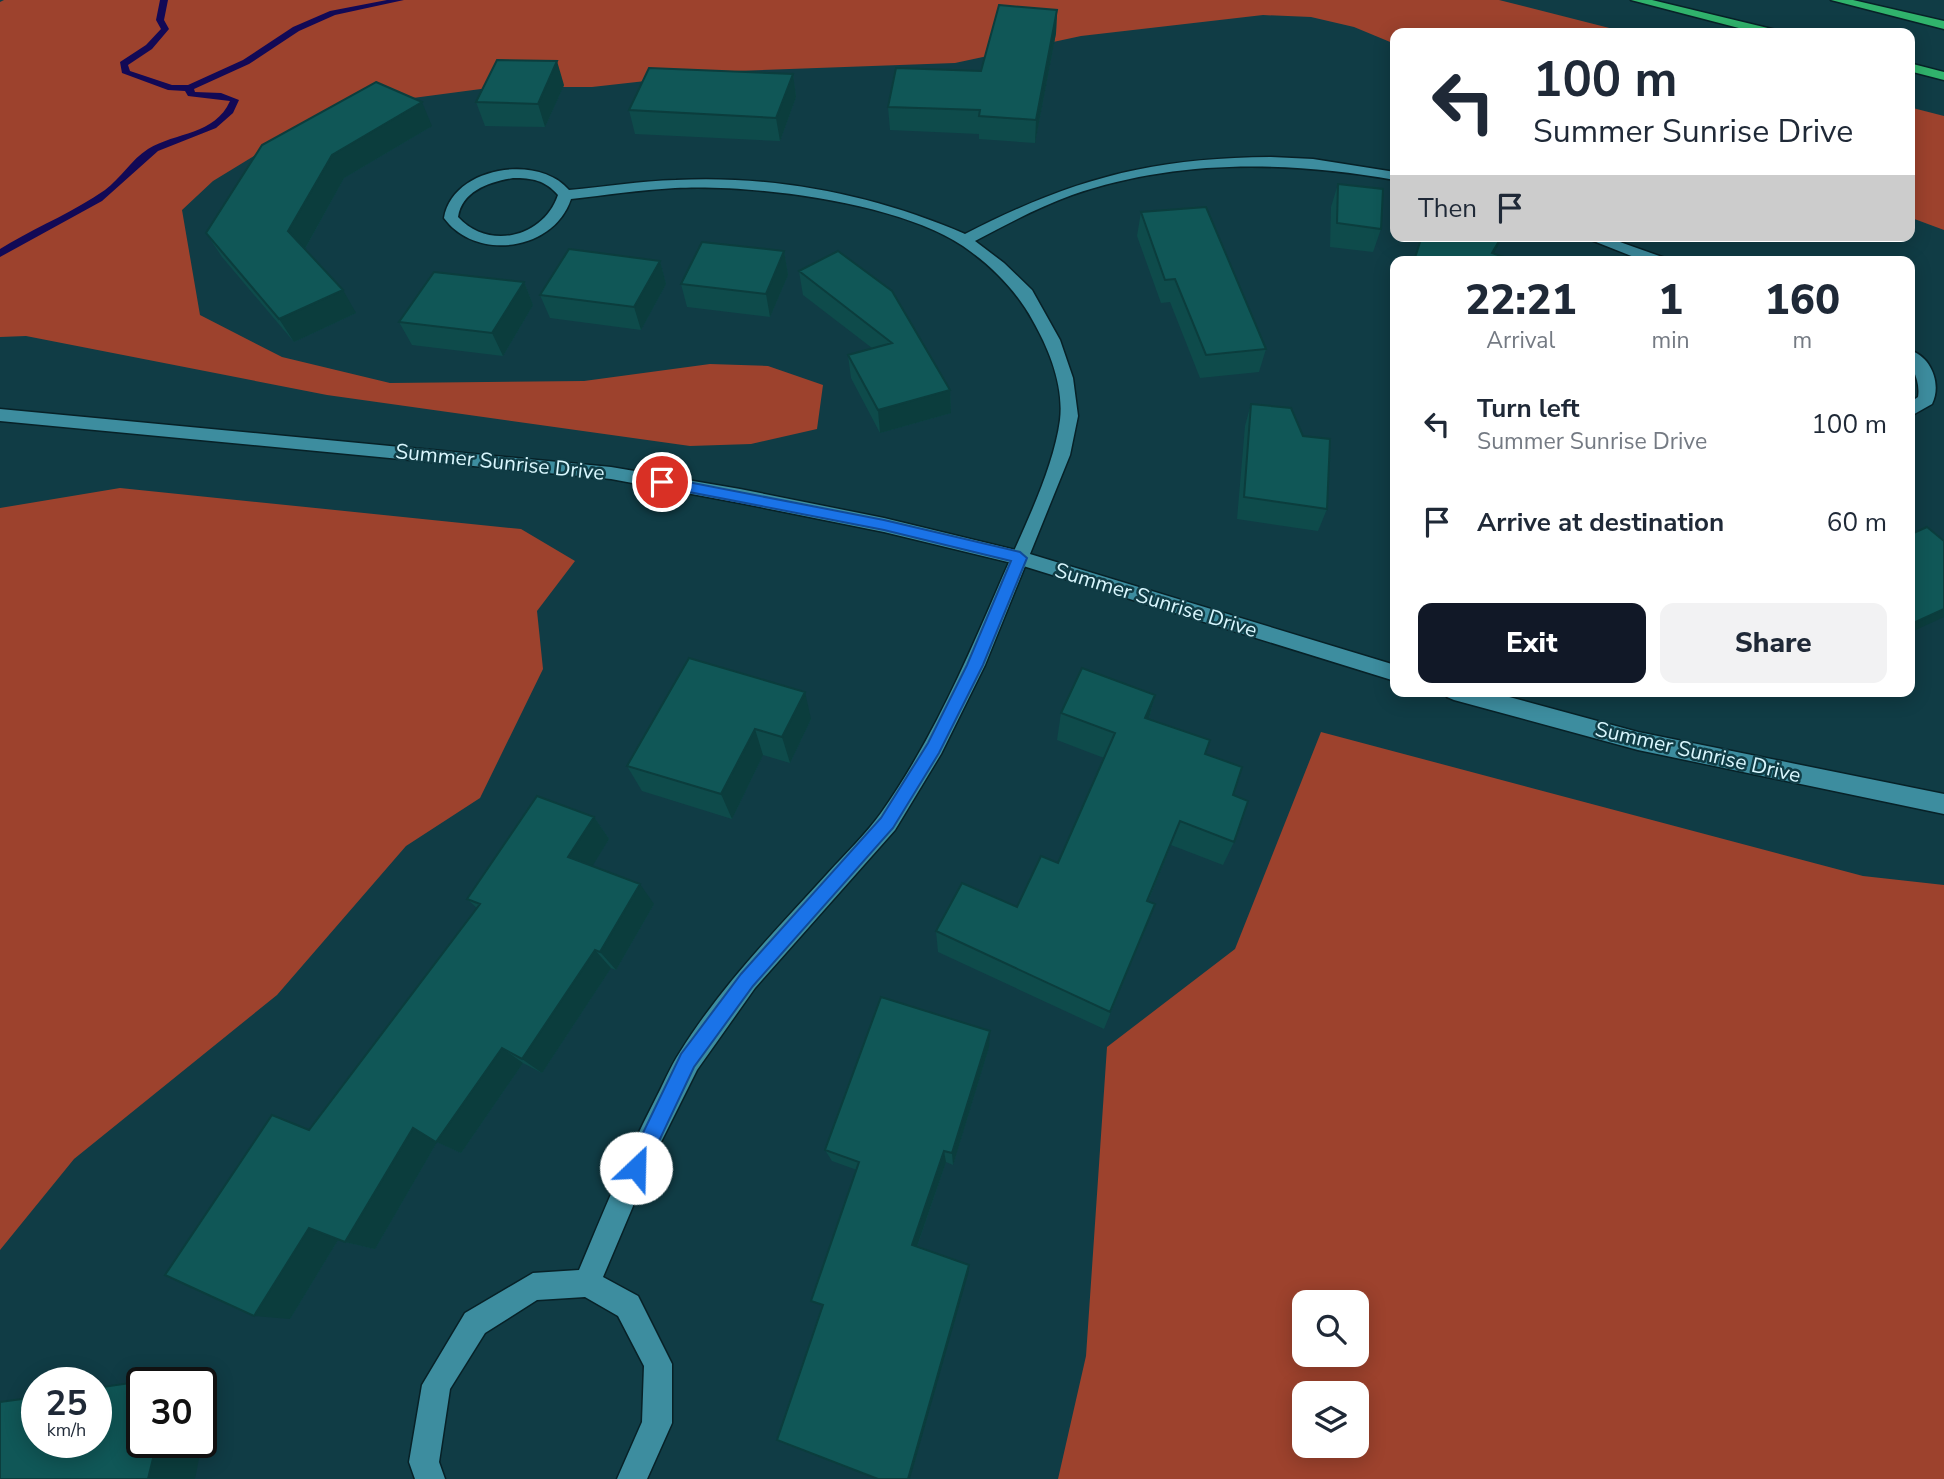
<!DOCTYPE html>
<style>
body{margin:0;font-family:"Nunito Sans",sans-serif;background:#f2f2f3;color:#1f2937;height:100vh;display:flex;flex-direction:column;font-size:26px;white-space:nowrap}
*{box-sizing:border-box;margin:0}
p{font-size:23px;color:#747a83}
.icon{flex:none;width:38px;height:38px;fill:none;stroke:currentColor;stroke-width:2;stroke-linecap:round;stroke-linejoin:round}
.map{position:relative;flex:1;overflow:hidden}
.drawer{position:absolute;left:1390px;top:256px;width:525px;height:441px;display:flex;flex-direction:column;background:#fff;border-radius:14px;box-shadow:0 4px 18px #0003}
.drawer>*{flex:none}
.hud{position:absolute;left:1390px;top:28px;width:525px;height:214px;border-radius:14px;box-shadow:0 4px 18px #0003;background:#fff;color:#1f2937;overflow:hidden}
.fabs{position:absolute;left:1292px;top:1290px;display:grid;gap:14px}
.fabs a{display:grid;place-items:center;width:77px;height:77px;border-radius:14px;background:#fff;box-shadow:0 4px 18px #0003;font-size:35px}
.speed{position:absolute;left:21px;top:1367px;display:flex;gap:14px;font-size:35px;font-weight:700;text-align:center}
.speed>*{display:grid;place-content:center;width:91px;height:91px;border-radius:50%;background:#fff;box-shadow:0 4px 18px #0003;line-height:1}
.speed small{font-size:18px;font-weight:400}
.speed .limit{border:4px solid #111;border-radius:10px;background:#fff;color:#111}
.pin{position:absolute;display:grid;place-items:center;width:60px;height:60px;color:#fff;margin:-30px;border:4px solid #fff;border-radius:50%;box-shadow:0 2px 7px #0007}
.me{position:absolute;width:77px;margin:-38px;rotate:24deg;stroke-linejoin:round;filter:drop-shadow(0 0 5px #0008)}
.turn{display:flex;align-items:center;gap:24px;height:147px;padding:0 28px;font-size:32px}
.turn .icon{width:91px;height:91px;stroke-width:2.5}
.turn b{display:block;font-size:49px;line-height:60px}
.then{display:flex;align-items:center;height:66px;padding:0 28px;background:#0003;gap:14px;font-size:26px}
.eta{display:flex;justify-content:space-evenly;align-items:center;height:119px;text-align:center}
.eta b{font-size:42px;font-weight:800;line-height:49px}
.button{display:flex;gap:14px;margin-top:auto;padding:14px 28px}
.button a{flex:1;height:80px;border-radius:14px;background:#111827;color:#fff;font-size:28px;font-weight:800;line-height:80px;text-align:center}
.button a+a{background:#f2f2f3;color:#1f2937}
ul{padding:0;list-style:none}
li{display:flex;align-items:center;gap:21px;height:98px;padding:0 28px}
li div{flex:1}
li b{display:block;font-size:26px}
li em{font-style:normal}
.map>svg:first-child{display:block}
.forest{fill:#9d422d;fill-rule:evenodd}
.lines{fill:none;stroke-linecap:round;stroke-linejoin:round}
.stream{fill:#120956;fill-rule:evenodd}
.street-casing{stroke:#072127;stroke-width:3}
.secondary-casing{stroke:#072127;stroke-width:3}
.highway-casing{stroke:#072127;stroke-width:3}
.street{fill:#3d8d9f;fill-rule:evenodd}
.secondary{fill:#3d8d9f;fill-rule:evenodd}
.highway{fill:#30b36c;fill-rule:evenodd}
.wall{fill:#0e4b4b}
.shaded-wall{fill:#0b3d3d}
.building{fill:#105757;stroke:#0b3d3d;stroke-width:2}
.route{fill:#1a73e8;stroke:#114b97;stroke-width:2}
.labels{text-anchor:middle;stroke-width:5;stroke-linejoin:round;paint-order:stroke}
.street-label{font-size:21px;fill:#d8f6fd;stroke:#103c45}
</style>
<div class="map">
<svg width="1944" height="1479" viewBox="0 0 1944 1479">
<rect width="100%" height="100%" fill="#103c45"/>
<path class="forest" d="M 4,0 L 1499,0 L 1629,33 L 1395,33 L 1395,44 L 1354,27 L 1311,17 L 1263,15 L 1081,36 L 955,63 L 735,71 L 592,87 L 496,87 L 345,107 L 298,129 L 213,181 L 182,210 L 200,315 L 282,357 L 390,383 L 584,381 L 710,364 L 768,366 L 823,385 L 817,429 L 751,444 L 690,446 L 327,395 L 26,336 L 0,337 L 0,2 Z
M 1909,107 L 1944,116 L 1944,230 L 1909,217 Z
M 120,488 L 521,529 L 575,561 L 537,611 L 543,669 L 480,798 L 406,846 L 277,995 L 74,1159 L 0,1250 L 0,508 Z
M 1321,732 L 1863,876 L 1944,885 L 1944,1479 L 1058,1479 L 1086,1356 L 1107,1047 L 1235,949 ZM 1304,1302 L 1356,1302 L 1356,1354 L 1304,1354 ZM 1304,1393 L 1356,1393 L 1356,1446 L 1304,1446 Z"/>
<g class="lines">
<path class="stream" d="M 160,0 L 168,0 L 164,20 L 169,29 L 152,49 L 128,65 L 130,71 L 172,85 L 188,85 L 243,60 L 293,27 L 330,11 L 387,0 L 404,0 L 335,15 L 299,31 L 249,64 L 194,89 L 195,92 L 221,93 L 239,100 L 233,113 L 216,128 L 158,151 L 102,201 L 0,257 L 0,249 L 10,243 C 41,225 75,211 105,190 C 121,178 131,160 148,149 C 176,132 215,135 230,101 L 188,96 L 185,91 L 168,90 L 122,73 L 120,62 L 146,45 L 161,29 L 156,20 Z"/>
<g class="street-casing">
<path id="street" d="M 1271,157 L 1313,159 L 1395,172 L 1395,180 C 1287,161 1177,159 1072,195 C 1039,207 1007,224 975,241 L 1004,263 L 1032,290 L 1060,340 L 1073,378 L 1078,416 L 1070,455 L 985,665 L 941,754 L 895,830 L 755,988 L 697,1070 L 655,1154 L 603,1277 L 638,1296 L 672,1364 L 672,1423 L 647,1479 L 617,1479 L 642,1422 L 644,1366 L 618,1316 L 585,1297 L 537,1300 L 485,1333 L 450,1389 L 439,1462 L 445,1479 L 415,1479 L 409,1462 L 422,1385 L 465,1313 L 533,1273 L 579,1270 C 603,1213 626,1156 654,1102 C 663,1085 670,1067 680,1052 C 721,986 776,930 828,873 C 846,853 866,834 881,813 C 931,742 965,664 999,585 C 1020,536 1053,472 1060,420 C 1064,386 1049,349 1033,321 C 1016,290 992,266 963,246 C 898,202 752,184 675,188 C 640,190 606,195 571,199 C 554,251 476,262 444,218 C 452,167 538,153 569,190 C 604,187 640,181 676,180 C 774,175 875,195 965,234 C 1072,179 1150,158 1271,157 ZM 513,178 C 532,178 545,180 558,195 C 544,237 489,251 458,217 C 462,191 489,182 513,178 Z
M 1581,236 L 1603,236 L 1665,258 L 1667,261 L 1644,261 Z
M 1909,350 C 1931,356 1942,384 1932,404 L 1909,417 L 1909,403 L 1918,397 C 1921,378 1909,368 1909,350 Z"/>
</g>
<g class="secondary-casing">
<path id="secondary" d="M 0,409 L 611,467 L 740,489 L 884,518 L 1020,551 L 1395,665 L 1395,681 L 1020,565 L 884,532 L 740,503 L 611,479 L 0,421 Z
M 1444,691 L 1487,691 L 1638,732 L 1944,794 L 1944,814 L 1638,750 L 1454,700 L 1447,697 Z"/>
</g>
<g class="highway-casing">
<path id="highway" d="M 1631,0 L 1652,0 L 1776,30 L 1778,33 L 1758,33 Z
M 1831,0 L 1853,0 L 1944,21 L 1944,29 Z
M 1909,63 L 1944,72 L 1944,80 L 1909,71 Z"/>
</g>
<use href="#street" class="street"/>
<use href="#secondary" class="secondary"/>
<use href="#highway" class="highway"/>
</g>
<path class="wall" d="M 1057,10 L 1056,33 L 1035,143 L 979,139 L 979,134 L 890,130 L 888,107 L 981,71 Z
M 793,74 L 796,97 L 780,141 L 635,134 L 629,110 Z
M 564,85 L 545,127 L 485,126 L 476,102 Z
M 432,126 L 344,178 L 305,249 L 356,313 L 294,342 L 222,257 L 206,233 Z
M 1338,184 L 1381,229 L 1373,252 L 1330,247 L 1331,207 Z
M 1141,212 L 1266,349 L 1259,372 L 1200,378 L 1170,302 L 1161,303 L 1137,236 Z
M 784,251 L 788,275 L 770,317 L 687,307 L 681,284 Z
M 838,251 L 950,390 L 951,413 L 880,433 L 851,378 L 848,355 L 872,348 L 803,295 L 799,271 Z
M 660,261 L 666,284 L 641,330 L 550,318 L 540,295 Z
M 524,282 L 533,305 L 503,356 L 412,345 L 399,322 Z
M 1251,404 L 1303,436 L 1327,509 L 1318,531 L 1237,519 L 1245,426 Z
M 689,658 L 811,719 L 790,763 L 763,755 L 732,819 L 642,791 L 627,766 Z
M 1155,695 L 1149,719 L 1205,754 L 1233,795 L 1234,842 L 1223,865 L 1171,845 L 1148,902 L 1155,904 L 1104,1029 L 938,952 L 936,931 L 1017,907 L 1058,863 L 1104,758 L 1057,740 L 1061,713 Z
M 594,817 L 609,839 L 592,866 L 654,904 L 616,970 L 611,968 L 542,1073 L 523,1063 L 461,1153 L 437,1142 L 375,1249 L 345,1242 L 338,1240 L 290,1319 L 309,1129 L 477,908 L 467,899 Z
M 989,1047 L 953,1165 L 946,1162 L 917,1247 L 969,1271 L 823,1306 L 811,1301 L 857,1170 L 832,1161 L 825,1150 Z"/>
<path class="shaded-wall" d="M 1057,10 L 1056,33 L 1035,143 L 1036,120 Z
M 557,61 L 564,85 L 545,127 L 538,104 Z
M 793,74 L 796,97 L 780,141 L 776,118 Z
M 422,102 L 432,126 L 344,178 L 302,254 L 288,231 L 332,155 Z
M 1502,236 L 1503,236 L 1490,261 L 1492,253 Z
M 784,251 L 788,275 L 770,317 L 766,294 Z
M 660,261 L 666,284 L 641,330 L 634,307 Z
M 524,282 L 533,305 L 503,356 L 492,333 Z
M 343,290 L 356,313 L 294,342 L 279,319 Z
M 950,390 L 951,413 L 880,433 L 878,410 Z
M 1944,609 L 1944,617 L 1909,633 L 1909,625 Z
M 805,692 L 811,719 L 790,763 L 782,737 Z
M 1155,695 L 1148,722 L 1145,718 Z
M 755,729 L 763,755 L 732,819 L 721,794 Z
M 594,817 L 609,839 L 585,878 L 568,857 Z
M 640,884 L 654,904 L 616,970 L 600,952 Z
M 595,950 L 611,968 L 542,1073 L 522,1059 Z
M 990,1031 L 989,1047 L 953,1165 L 952,1153 Z
M 502,1048 L 523,1063 L 461,1153 L 437,1142 L 375,1249 L 345,1242 L 413,1128 Z
M 944,1151 L 946,1162 L 915,1252 L 912,1245 Z
M 309,1228 L 341,1235 L 290,1319 L 254,1316 Z
M 969,1265 L 969,1271 L 910,1479 L 908,1479 Z
M 171,1377 L 215,1377 L 195,1479 L 148,1479 L 157,1442 L 201,1442 L 201,1382 L 170,1382 Z"/>
<path class="building" d="M 999,5 L 1057,10 L 1036,120 L 979,116 L 980,110 L 888,107 L 896,68 L 981,71 Z
M 497,60 L 557,61 L 538,104 L 476,102 Z
M 649,68 L 793,74 L 776,118 L 629,110 Z
M 376,82 L 422,102 L 332,155 L 288,231 L 343,290 L 279,319 L 206,233 L 262,145 Z
M 1338,184 L 1383,189 L 1381,229 L 1337,223 Z
M 1206,207 L 1266,349 L 1206,355 L 1175,279 L 1165,280 L 1141,212 Z
M 1422,236 L 1442,236 L 1449,238 L 1450,236 L 1502,236 L 1492,253 L 1515,261 L 1414,261 Z
M 702,242 L 784,251 L 766,294 L 681,284 Z
M 569,249 L 660,261 L 634,307 L 540,295 Z
M 838,251 L 892,291 L 950,390 L 878,410 L 848,355 L 892,343 L 799,271 Z
M 434,272 L 524,282 L 492,333 L 399,322 Z
M 1251,404 L 1291,408 L 1303,436 L 1330,439 L 1327,509 L 1244,497 Z
M 1927,527 L 1944,541 L 1944,609 L 1909,625 L 1909,535 Z
M 689,658 L 805,692 L 782,737 L 755,729 L 721,794 L 627,766 Z
M 1082,668 L 1155,695 L 1145,718 L 1210,740 L 1205,754 L 1242,767 L 1233,795 L 1248,801 L 1234,842 L 1180,821 L 1147,901 L 1155,904 L 1110,1012 L 936,931 L 962,883 L 1017,907 L 1041,856 L 1058,863 L 1115,733 L 1061,713 Z
M 537,796 L 594,817 L 568,857 L 640,884 L 600,952 L 595,950 L 522,1059 L 502,1048 L 436,1142 L 413,1128 L 345,1242 L 309,1228 L 254,1316 L 165,1275 L 272,1115 L 309,1130 L 480,904 L 467,899 Z
M 881,997 L 990,1031 L 952,1153 L 944,1151 L 912,1245 L 969,1265 L 908,1479 L 878,1479 L 777,1440 L 823,1305 L 811,1301 L 859,1162 L 825,1150 Z
M 171,1377 L 170,1382 L 142,1382 L 142,1442 L 157,1442 L 148,1479 L 0,1479 L 0,1402 L 37,1397 L 37,1442 L 96,1442 L 96,1388 Z"/>
<path class="route" d="M 662,477 L 884,520 L 1020,552 L 1027,558 L 983,665 L 939,753 L 893,828 L 753,986 L 694,1067 L 643,1175 L 636,1178 L 629,1175 L 626,1168 L 681,1054 L 741,974 L 881,818 L 928,743 L 967,665 L 1011,561 L 884,530 L 658,486 L 656,482 Z"/>
<g class="labels">
<g class="street-label">
<text transform="translate(500 462) rotate(6)" y="7">Summer Sunrise Drive</text>
<text transform="translate(1156 600) rotate(17)" y="7">Summer Sunrise Drive</text>
<text transform="translate(1698 752) rotate(13)" y="7">Summer Sunrise Drive</text>
</g>
</g>
</svg>
<div class="fabs">
<a><svg class="icon" aria-label="search" viewBox="0 0 24 24"><circle cx="10" cy="10" r="6"/><path d="M15 15l6 6"/></svg></a>
<a><svg class="icon" aria-label="layers" viewBox="0 0 24 24"><path d="M12 4l9 5-9 5-9-5zM3 14l9 5 9-5"/></svg></a>
</div>
<div class="speed"><div>25<small>km/h</small></div><div class="limit">30</div></div>
<div class="pin" style="left:662px;top:482px;background:#d93025"><svg class="icon" aria-label="arrive" viewBox="0 0 24 24"><path d="M6 21V4h12l-3 4 3 4H6"/></svg></div>
<svg class="me" style="left:636px;top:1168px" viewBox="-20 -20 40 40"><circle r="19" fill="#fff"/><path d="M0-13L10 11 0 6-10 11z" fill="#1a73e8"/></svg>
<div class="hud">
<div class="turn"><svg class="icon" aria-label="left" viewBox="0 0 24 24"><path d="M17 20v-9H6M10 6l-5 5 5 5"/></svg><div><b>100 m</b>Summer Sunrise Drive</div></div>
<div class="then">Then<svg class="icon" aria-label="arrive" viewBox="0 0 24 24"><path d="M6 21V4h12l-3 4 3 4H6"/></svg></div>
</div>
<section class="drawer">
<div class="eta">
<div><b>22:21</b><p>Arrival</p></div>
<div><b>1</b><p>min</p></div>
<div><b>160</b><p>m</p></div>
</div>
<ul>
<li><svg class="icon" aria-label="left" viewBox="0 0 24 24"><path d="M17 20v-9H6M10 6l-5 5 5 5"/></svg><div><b>Turn left</b><p>Summer Sunrise Drive</p></div><em>100 m</em></li>
<li><svg class="icon" aria-label="arrive" viewBox="0 0 24 24"><path d="M6 21V4h12l-3 4 3 4H6"/></svg><div><b>Arrive at destination</b></div><em>60 m</em></li>
</ul>
<div class="button"><a>Exit</a><a>Share</a></div>
</section>
</div>
